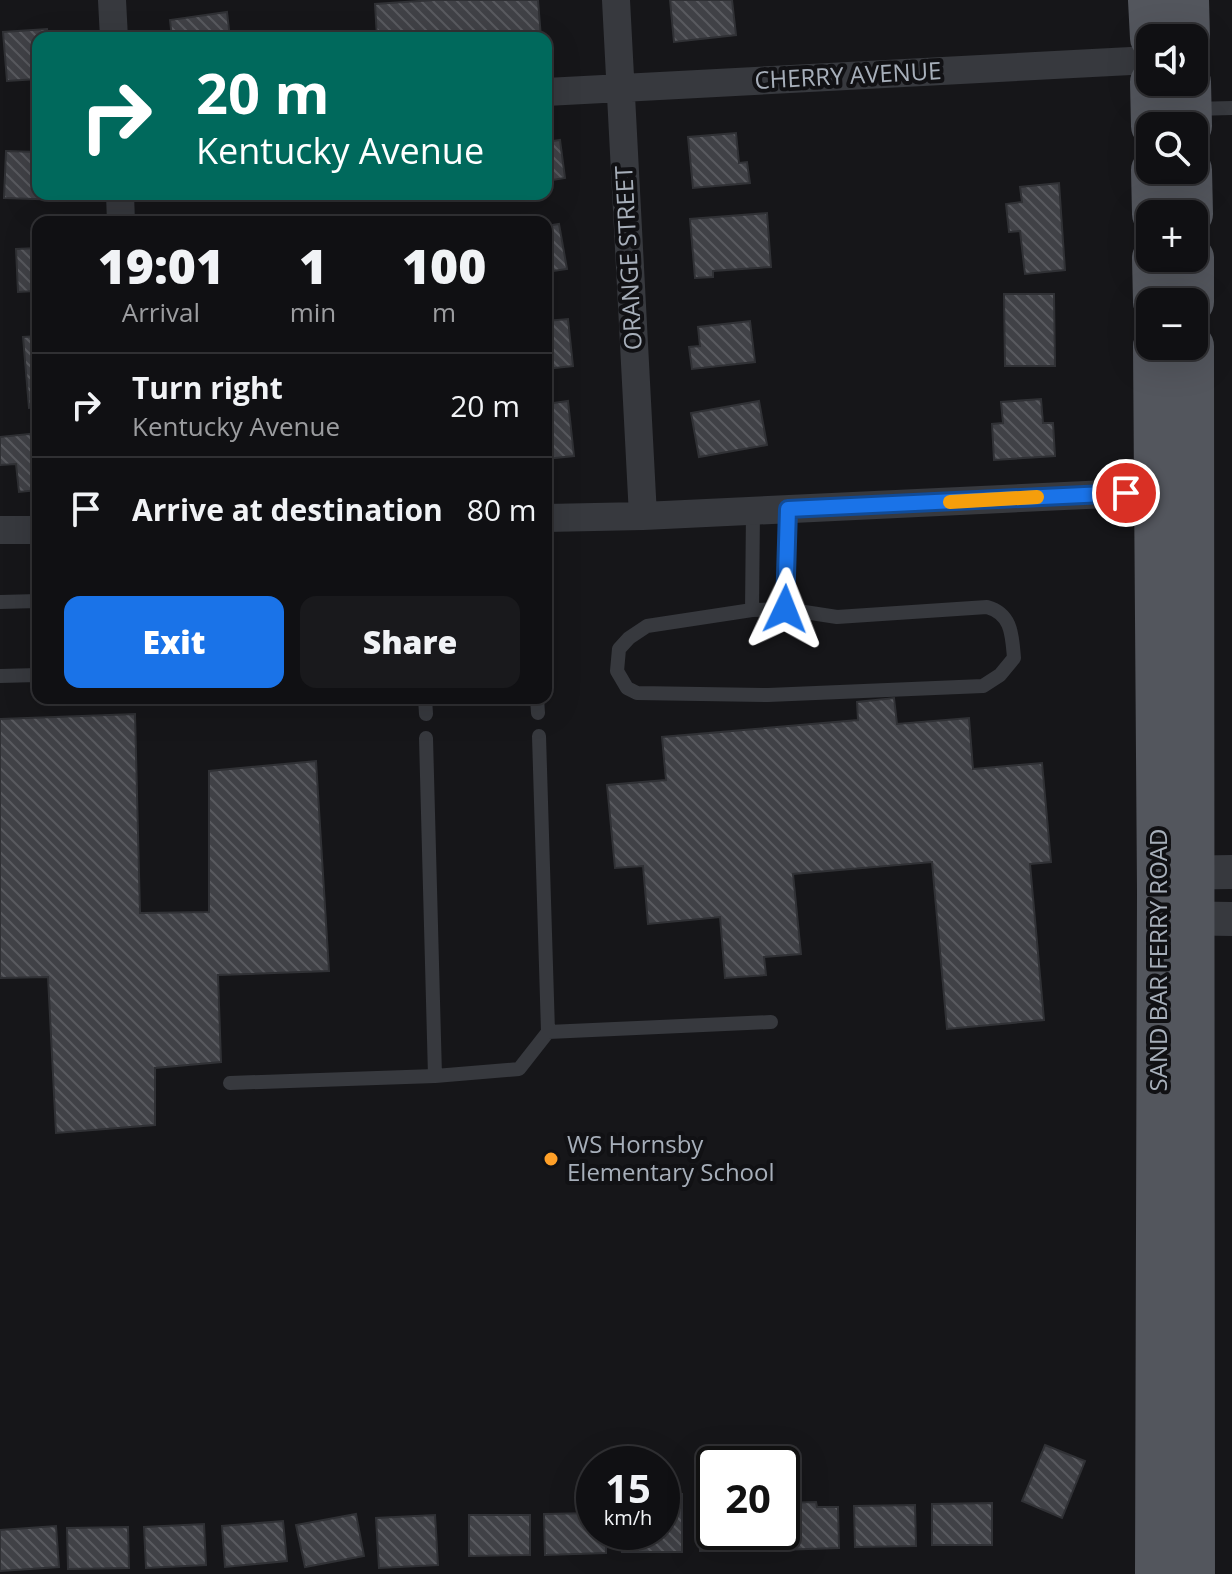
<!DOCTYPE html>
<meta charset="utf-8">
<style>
body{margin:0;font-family:"Open Sans",sans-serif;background:#19191c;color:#f1f3f6;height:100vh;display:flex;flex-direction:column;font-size:30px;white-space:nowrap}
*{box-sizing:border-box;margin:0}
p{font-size:26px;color:#9c9da0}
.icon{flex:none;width:44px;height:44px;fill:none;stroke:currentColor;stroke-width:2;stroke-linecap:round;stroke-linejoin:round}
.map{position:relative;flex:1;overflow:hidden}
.details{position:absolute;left:32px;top:216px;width:520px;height:488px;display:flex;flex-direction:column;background:#101013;border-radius:16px;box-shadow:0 8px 32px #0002,0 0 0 2px #303033}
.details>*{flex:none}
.banner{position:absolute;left:32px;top:32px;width:520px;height:168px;border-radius:16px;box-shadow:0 8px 32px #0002,0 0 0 2px #303033;background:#00695c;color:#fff;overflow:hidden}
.fabs{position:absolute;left:1136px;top:24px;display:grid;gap:16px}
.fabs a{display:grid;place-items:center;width:72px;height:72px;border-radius:16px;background:#101013;box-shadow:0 8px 32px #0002,0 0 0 2px #303033;font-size:40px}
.speed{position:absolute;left:576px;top:1446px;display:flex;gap:16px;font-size:40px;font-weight:700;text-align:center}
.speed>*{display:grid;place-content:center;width:104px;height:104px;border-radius:50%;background:#101013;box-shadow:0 8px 32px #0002,0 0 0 2px #303033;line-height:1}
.speed small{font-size:20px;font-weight:400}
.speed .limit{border:4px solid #111;border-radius:12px;background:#fff;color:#111}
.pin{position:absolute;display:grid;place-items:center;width:68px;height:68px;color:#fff;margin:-34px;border:4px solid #fff;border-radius:50%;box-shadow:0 2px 8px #0007}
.me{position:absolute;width:88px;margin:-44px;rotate:2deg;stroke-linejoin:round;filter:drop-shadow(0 0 6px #0008)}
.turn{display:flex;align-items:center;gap:28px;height:168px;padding:0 32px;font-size:36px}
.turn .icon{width:104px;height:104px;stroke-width:2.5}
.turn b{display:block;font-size:56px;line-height:68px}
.eta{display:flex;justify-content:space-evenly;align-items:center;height:136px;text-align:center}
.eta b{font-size:48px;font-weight:800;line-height:56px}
.button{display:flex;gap:16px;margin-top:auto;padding:16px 32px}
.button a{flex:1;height:92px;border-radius:16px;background:#1a73e8;color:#fff;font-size:32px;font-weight:800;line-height:92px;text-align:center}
.button a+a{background:#19191c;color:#f1f3f6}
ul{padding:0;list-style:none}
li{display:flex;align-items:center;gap:24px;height:104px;padding:0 32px;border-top:2px solid #303033}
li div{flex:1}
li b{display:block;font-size:30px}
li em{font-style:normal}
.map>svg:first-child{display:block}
.building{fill:url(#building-back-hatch);stroke:#303135;stroke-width:2}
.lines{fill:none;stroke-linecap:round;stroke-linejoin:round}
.service{stroke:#37393e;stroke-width:14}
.minor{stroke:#37393e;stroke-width:28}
.tertiary{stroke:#37393e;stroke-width:34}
.primary{stroke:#53565d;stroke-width:44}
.route-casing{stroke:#114b97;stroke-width:20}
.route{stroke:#1a73e8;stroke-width:14}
.slow{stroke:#f59e0b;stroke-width:14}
.poi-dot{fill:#ffa028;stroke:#111114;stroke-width:3}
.labels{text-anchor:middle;stroke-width:8;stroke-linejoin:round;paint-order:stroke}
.street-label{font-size:24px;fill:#a7afba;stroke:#111114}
.poi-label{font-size:24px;fill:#a7afba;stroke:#111114;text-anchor:start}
</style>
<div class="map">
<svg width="1232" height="1574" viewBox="0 0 1232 1574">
<defs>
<pattern id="building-back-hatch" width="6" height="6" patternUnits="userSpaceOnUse" patternTransform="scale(2)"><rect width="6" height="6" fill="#404146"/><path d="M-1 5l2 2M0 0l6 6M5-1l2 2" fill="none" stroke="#595a5f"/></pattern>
</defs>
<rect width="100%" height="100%" fill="#161619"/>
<path class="building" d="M 434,0 L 538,0 L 541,38 L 377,38 L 375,4 Z
M 670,0 L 732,0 L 736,35 L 674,42 Z
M 227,12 L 230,38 L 172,38 L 170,20 Z
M 47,29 L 47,38 L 38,38 L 38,79 L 7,81 L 3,32 Z
M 736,133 L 739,163 L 747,162 L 750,183 L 693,188 L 688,137 Z
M 560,140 L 565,178 L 546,181 L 546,142 Z
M 6,151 L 38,152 L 38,194 L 64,194 L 64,200 L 4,198 Z
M 1059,183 L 1065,270 L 1025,274 L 1020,231 L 1009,232 L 1006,204 L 1022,202 L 1020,187 Z
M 767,213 L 771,267 L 713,271 L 713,277 L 695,278 L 690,219 Z
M 181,220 L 242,220 L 242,222 L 181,222 Z
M 559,224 L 567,269 L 546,272 L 546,226 Z
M 38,248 L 38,305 L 36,305 L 35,291 L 18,292 L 16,249 Z
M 1004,294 L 1054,294 L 1055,366 L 1005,366 Z
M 568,319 L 573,366 L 546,369 L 546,321 Z
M 750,321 L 755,362 L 692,369 L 689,347 L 700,346 L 698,327 Z
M 38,336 L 38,407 L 29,408 L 23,337 Z
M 1041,399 L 1043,423 L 1053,423 L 1055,456 L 994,460 L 992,424 L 1003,423 L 1001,402 Z
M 568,401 L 574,456 L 546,459 L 546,404 Z
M 759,401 L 767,445 L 699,457 L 691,413 Z
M 38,433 L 38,490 L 19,492 L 16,464 L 0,465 L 0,437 Z
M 894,698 L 897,724 L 969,718 L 973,769 L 1042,763 L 1051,862 L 1030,864 L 1044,1020 L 947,1029 L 932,862 L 793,874 L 801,954 L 764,957 L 766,975 L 725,978 L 720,917 L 648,924 L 643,866 L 615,868 L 607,785 L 666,780 L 662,737 L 858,720 L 857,702 Z
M 135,714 L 140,913 L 209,912 L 209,771 L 316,761 L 329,971 L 218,975 L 221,1062 L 155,1068 L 155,1125 L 56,1133 L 48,977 L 0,978 L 0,719 Z
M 1045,1445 L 1085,1461 L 1062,1518 L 1022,1501 Z
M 662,1494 L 682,1494 L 682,1552 L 622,1552 L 621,1532 L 662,1532 Z
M 816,1502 L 817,1507 L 838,1507 L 839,1548 L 778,1550 L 777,1532 L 782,1532 L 782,1503 Z
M 992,1503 L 992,1545 L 932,1545 L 932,1504 Z
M 915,1505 L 916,1546 L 855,1547 L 854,1506 Z
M 699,1510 L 714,1510 L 714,1532 L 760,1532 L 761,1549 L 700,1551 Z
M 594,1513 L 594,1532 L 606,1532 L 606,1553 L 545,1555 L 544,1514 Z
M 356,1514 L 364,1556 L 305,1567 L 296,1525 Z
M 435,1515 L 438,1565 L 379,1568 L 376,1518 Z
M 469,1515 L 530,1515 L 530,1555 L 469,1556 Z
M 283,1521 L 287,1561 L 225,1567 L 222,1526 Z
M 204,1524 L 206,1565 L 146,1568 L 144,1527 Z
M 56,1526 L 59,1567 L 0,1571 L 0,1530 Z
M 128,1527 L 129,1568 L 68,1569 L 67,1528 Z"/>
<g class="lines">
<path class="service" d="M 1194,109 L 1232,108
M 0,602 L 38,601
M 987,607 C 1012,614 1012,635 1014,658 L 1000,675 L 983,686 L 768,695 L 637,693 L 627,688 L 617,671 L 619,649 L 629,638 L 647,626 L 752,610 L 785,609 L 837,617 Z
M 785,609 L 788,509
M 752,610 L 753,511
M 0,676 L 38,675
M 425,698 L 426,714
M 537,698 L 538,713
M 426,738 L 435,1076
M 548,1032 L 771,1022
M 230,1083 L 435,1076 L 519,1069 L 548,1032 L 539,736"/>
<path class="minor" d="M 112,0 L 114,38
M 616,0 L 643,516
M 546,92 L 1150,60
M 120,194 L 121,222
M 546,518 L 643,516 L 1171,491
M 0,530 L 38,530"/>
<path class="tertiary" d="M 1168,873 L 1232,872
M 1168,918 L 1232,919"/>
<path class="primary" d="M 1150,0 L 1152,38
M 1187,0 L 1188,38
M 1152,82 L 1153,126
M 1189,82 L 1190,126
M 1153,170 L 1154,214
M 1190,170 L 1191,214
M 1154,258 L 1155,302
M 1192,258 L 1192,302
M 1155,346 L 1159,892 L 1157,1574
M 1192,346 L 1193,1574"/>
</g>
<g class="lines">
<g class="route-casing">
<path id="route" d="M 785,609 L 788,509 L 1126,493"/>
</g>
<use href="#route" class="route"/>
<path class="slow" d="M 950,502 L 1037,497"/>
</g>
<circle class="poi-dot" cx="551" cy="1159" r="8"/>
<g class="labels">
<g class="street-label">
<text transform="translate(848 76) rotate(-3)" y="8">CHERRY AVENUE</text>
<text transform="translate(629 258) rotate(-93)" y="8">ORANGE STREET</text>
<text transform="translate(1159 960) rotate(-90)" y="8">SAND BAR FERRY ROAD</text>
</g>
<g class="poi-label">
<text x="567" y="1153">WS Hornsby<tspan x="567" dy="28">Elementary School</tspan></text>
</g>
</g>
</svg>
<div class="fabs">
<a><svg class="icon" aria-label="sound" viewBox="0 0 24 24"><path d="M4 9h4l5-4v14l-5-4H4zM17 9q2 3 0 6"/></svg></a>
<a><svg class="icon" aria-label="search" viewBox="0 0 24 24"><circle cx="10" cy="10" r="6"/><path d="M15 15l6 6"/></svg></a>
<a>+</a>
<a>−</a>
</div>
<div class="speed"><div>15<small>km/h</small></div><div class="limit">20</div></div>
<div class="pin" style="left:1126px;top:493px;background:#d93025"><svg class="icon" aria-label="arrive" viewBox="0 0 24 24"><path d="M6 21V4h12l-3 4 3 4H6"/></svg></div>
<svg class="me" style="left:785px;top:609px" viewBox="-20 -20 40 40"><path d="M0-17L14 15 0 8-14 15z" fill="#1a73e8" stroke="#fff" stroke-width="4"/></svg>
<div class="banner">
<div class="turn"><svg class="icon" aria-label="right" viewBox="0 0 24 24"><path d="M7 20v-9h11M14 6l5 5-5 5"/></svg><div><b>20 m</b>Kentucky Avenue</div></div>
</div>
<section class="details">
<div class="eta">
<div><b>19:01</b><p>Arrival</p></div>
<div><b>1</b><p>min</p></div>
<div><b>100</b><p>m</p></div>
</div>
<ul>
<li><svg class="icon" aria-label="right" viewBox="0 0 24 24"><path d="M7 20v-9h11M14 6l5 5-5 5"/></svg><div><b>Turn right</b><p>Kentucky Avenue</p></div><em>20 m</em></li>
<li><svg class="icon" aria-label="arrive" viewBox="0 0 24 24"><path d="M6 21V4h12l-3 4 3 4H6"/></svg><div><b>Arrive at destination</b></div><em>80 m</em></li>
</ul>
<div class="button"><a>Exit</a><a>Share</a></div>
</section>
</div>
